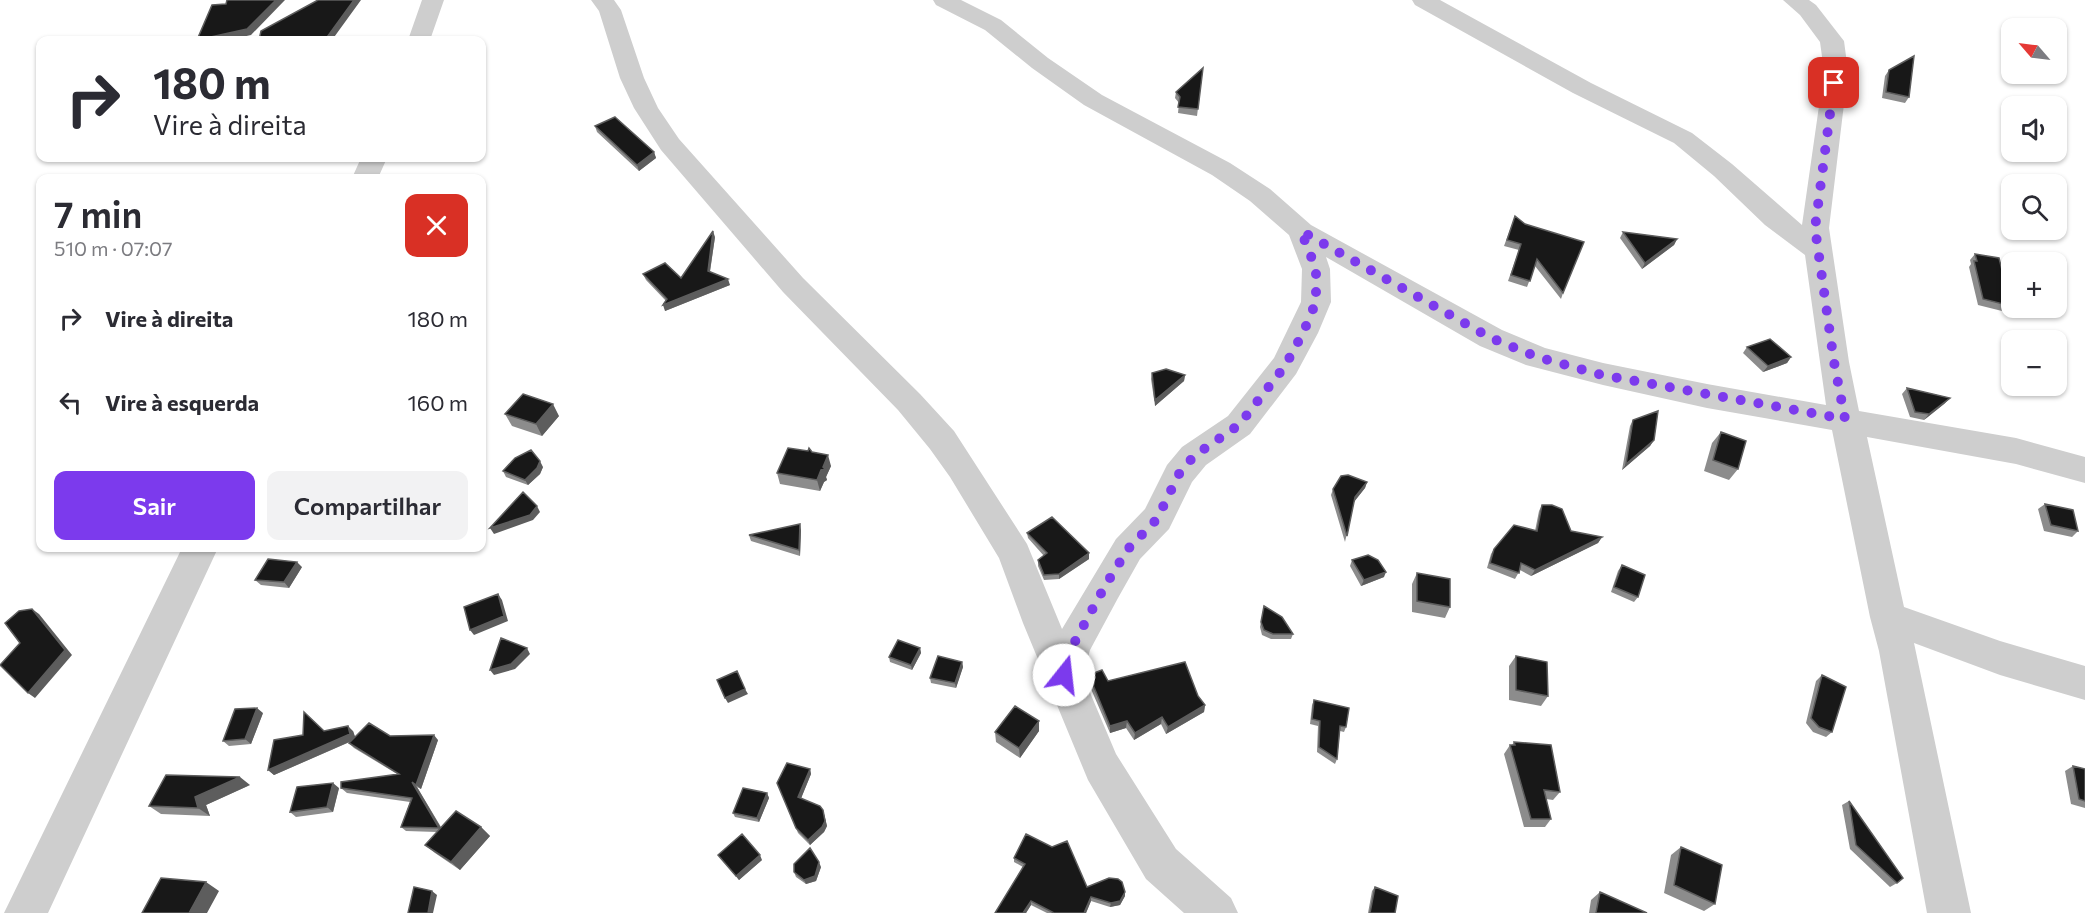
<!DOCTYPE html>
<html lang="pt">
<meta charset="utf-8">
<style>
body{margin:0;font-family:Commissioner,sans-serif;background:#f2f2f3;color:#2b2b33;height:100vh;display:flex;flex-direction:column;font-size:22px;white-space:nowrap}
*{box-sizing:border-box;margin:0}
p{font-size:20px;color:#7c7c81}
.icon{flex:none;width:33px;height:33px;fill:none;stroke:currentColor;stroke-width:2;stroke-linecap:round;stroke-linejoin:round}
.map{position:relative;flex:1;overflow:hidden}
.panel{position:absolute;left:36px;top:174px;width:450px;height:378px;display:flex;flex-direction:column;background:#fff;border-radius:12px;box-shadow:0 2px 4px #0004}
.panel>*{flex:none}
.banner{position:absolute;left:36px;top:36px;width:450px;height:126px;border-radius:12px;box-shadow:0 2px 4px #0004;background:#fff;color:#2b2b33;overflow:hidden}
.needle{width:39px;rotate:298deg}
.controls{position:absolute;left:2001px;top:18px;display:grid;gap:12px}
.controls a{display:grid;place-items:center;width:66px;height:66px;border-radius:12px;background:#fff;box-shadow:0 2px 4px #0004;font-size:30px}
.pin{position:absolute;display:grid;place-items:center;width:51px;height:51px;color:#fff;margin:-26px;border-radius:12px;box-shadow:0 3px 9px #0006}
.me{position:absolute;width:66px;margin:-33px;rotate:16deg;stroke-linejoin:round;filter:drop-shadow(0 0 4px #0008)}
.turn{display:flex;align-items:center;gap:21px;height:126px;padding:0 18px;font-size:27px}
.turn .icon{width:78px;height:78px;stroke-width:2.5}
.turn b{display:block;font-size:42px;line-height:51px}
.round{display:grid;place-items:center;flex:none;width:63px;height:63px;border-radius:12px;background:#f2f2f3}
.overview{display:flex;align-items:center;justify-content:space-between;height:102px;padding:0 18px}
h1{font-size:36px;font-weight:600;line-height:45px}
.action{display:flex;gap:12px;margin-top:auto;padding:12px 18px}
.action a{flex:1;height:69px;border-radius:12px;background:#7c3aed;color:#fff;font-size:24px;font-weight:600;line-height:69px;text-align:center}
.action a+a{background:#f2f2f3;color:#2b2b33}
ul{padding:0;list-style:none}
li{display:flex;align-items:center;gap:18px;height:84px;padding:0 18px}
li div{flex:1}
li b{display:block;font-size:22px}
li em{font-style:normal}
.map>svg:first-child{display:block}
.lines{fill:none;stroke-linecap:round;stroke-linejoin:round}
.minor{fill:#cecece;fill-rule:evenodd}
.wall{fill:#8c8c8c}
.shaded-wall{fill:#5d5d5d}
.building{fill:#181818;stroke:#5d5d5d;stroke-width:1.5}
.route{stroke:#7c3aed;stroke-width:10;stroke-dasharray:0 18}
</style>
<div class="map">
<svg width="2085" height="913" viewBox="0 0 2085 913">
<rect width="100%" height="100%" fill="#fff"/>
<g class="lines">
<path class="minor" d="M 422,0 L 444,0 L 430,40 L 408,40 Z
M 591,0 L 614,0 L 621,10 L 644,78 L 658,108 L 679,139 L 803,278 L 920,394 L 954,431 L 1027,544 L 1062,629 L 1116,539 L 1145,509 L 1167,465 L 1182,447 L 1228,416 L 1274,358 L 1301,302 L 1302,269 L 1289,235 L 1250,201 L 1212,175 L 1084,105 L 1032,68 L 985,30 L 936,5 L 933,0 L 961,0 L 1001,20 L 1048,58 L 1102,95 L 1230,163 L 1270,189 L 1311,225 L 1502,330 L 1545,348 L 1603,363 L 1707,384 L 1826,405 L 1805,255 L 1765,225 L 1714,176 L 1674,143 L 1573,93 L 1415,5 L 1412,0 L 1440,0 L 1591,83 L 1692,133 L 1732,164 L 1802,225 L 1824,71 L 1820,42 L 1800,15 L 1783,0 L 1809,0 L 1816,5 L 1844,41 L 1848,71 L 1829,228 L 1849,362 L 1859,411 L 2016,438 L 2085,457 L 2085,483 L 2016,464 L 1867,437 L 1904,607 L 2000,641 L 2085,666 L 2085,700 L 2000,675 L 1914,643 L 1971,913 L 1927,913 L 1879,651 L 1870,617 L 1832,430 L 1707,408 L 1603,385 L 1526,365 L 1480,346 L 1326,257 L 1330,269 L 1331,302 L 1318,333 L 1296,374 L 1250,434 L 1206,465 L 1192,482 L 1169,529 L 1140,559 L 1118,598 L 1090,650 L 1083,676 L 1116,754 L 1176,849 L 1231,898 L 1238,913 L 1184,913 L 1146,879 L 1088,780 L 1023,623 L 999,558 L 950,477 L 930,449 L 898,410 L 783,292 L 661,150 L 634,108 L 620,78 L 599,11 Z
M 361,158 L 387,158 L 378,178 L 352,178 Z
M 182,548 L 218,548 L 48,913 L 4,913 Z"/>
</g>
<path class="wall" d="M 1203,68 L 1197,116 L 1178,113 L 1179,103 L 1175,98 L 1176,92 Z
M 1889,70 L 1909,97 L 1905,103 L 1882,98 L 1885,76 Z
M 595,126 L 654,152 L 656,158 L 639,171 L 597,132 Z
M 1515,216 L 1563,293 L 1561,299 L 1535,266 L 1527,287 L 1508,281 L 1519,250 L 1504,246 Z
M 1623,232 L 1677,239 L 1674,245 L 1642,269 L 1620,238 Z
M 715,237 L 710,272 L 730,285 L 665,311 L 666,301 L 646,280 L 643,274 L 681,278 Z
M 1975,254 L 2011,306 L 2006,312 L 1978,305 L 1969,267 L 1971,264 L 1970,260 Z
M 1747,347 L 1791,357 L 1787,363 L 1763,372 L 1743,353 Z
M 1152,373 L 1185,375 L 1184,381 L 1155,406 L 1151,379 Z
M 1907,388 L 1950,398 L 1944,404 L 1924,420 L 1910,417 L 1902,394 Z
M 505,414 L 559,416 L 542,436 L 512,426 Z
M 1633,420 L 1654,440 L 1650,446 L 1622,470 L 1630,426 Z
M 1721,432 L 1738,469 L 1729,480 L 1704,471 L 1712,443 Z
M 812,452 L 831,466 L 826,477 L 827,480 L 824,482 L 820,491 L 780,484 L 777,473 Z
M 543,467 L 540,474 L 528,485 L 506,477 L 503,471 Z
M 1367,482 L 1365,488 L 1354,502 L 1345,542 L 1331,495 L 1333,489 Z
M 2045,504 L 2078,531 L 2072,537 L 2044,531 L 2038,509 Z
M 1542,505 L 1571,531 L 1602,537 L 1598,543 L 1531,576 L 1520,570 L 1515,579 L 1487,568 L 1491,554 L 1494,549 L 1535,531 L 1539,511 Z
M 801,530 L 800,556 L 751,541 L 749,535 Z
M 1027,533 L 1089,559 L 1059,579 L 1044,580 L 1038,566 L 1038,560 L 1044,556 L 1028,538 Z
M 1352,560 L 1384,577 L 1361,586 L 1350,566 Z
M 1622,565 L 1638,597 L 1634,602 L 1611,592 L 1618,571 Z
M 302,567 L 289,588 L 261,585 L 255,580 Z
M 1417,573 L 1450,607 L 1445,618 L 1412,612 L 1412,584 Z
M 1263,611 L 1293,634 L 1291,639 L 1271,639 L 1262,635 L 1260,627 Z
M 920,648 L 921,653 L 912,670 L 890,662 L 889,657 Z
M 1516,656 L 1548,696 L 1541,706 L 1509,700 L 1509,666 Z
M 962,662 L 963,667 L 956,688 L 931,683 L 930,678 Z
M 1089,675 L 1108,681 L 1198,696 L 1205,705 L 1204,712 L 1166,734 L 1161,724 L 1134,740 L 1126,728 L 1110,733 L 1088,682 Z
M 1822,675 L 1832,732 L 1826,737 L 1813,732 L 1806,723 L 1816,681 Z
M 1314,700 L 1346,727 L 1344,732 L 1340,731 L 1337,759 L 1335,764 L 1317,752 L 1318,726 L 1310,724 L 1312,705 Z
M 263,713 L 251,744 L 229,746 L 223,741 Z
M 1039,721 L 1039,731 L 1020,758 L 996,742 L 995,732 Z
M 324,731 L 353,731 L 355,738 L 390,736 L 438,740 L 421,789 L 417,787 L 441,827 L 481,827 L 490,836 L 460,870 L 435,853 L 425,845 L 437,832 L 406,831 L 401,827 L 410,802 L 347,793 L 341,788 L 397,774 L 354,748 L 349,743 L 352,741 L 274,775 L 268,770 Z
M 1514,742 L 1560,792 L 1553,800 L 1546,799 L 1551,819 L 1545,827 L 1524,827 L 1504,754 L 1510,745 L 1512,745 Z
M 2073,766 L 2085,769 L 2085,808 L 2071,804 L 2065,771 Z
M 810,769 L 811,774 L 801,798 L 823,810 L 827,826 L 824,832 L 810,845 L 798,833 L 777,783 Z
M 250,785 L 206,805 L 210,816 L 161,814 L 149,806 Z
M 339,788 L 333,812 L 296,817 L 290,812 Z
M 767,793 L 769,798 L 759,822 L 735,817 L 733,813 Z
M 1849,801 L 1897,883 L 1890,887 L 1850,849 L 1842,805 Z
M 1681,847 L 1715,904 L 1704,911 L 1664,893 L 1671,855 Z
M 718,855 L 762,860 L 739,880 Z
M 1014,858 L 1087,887 L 1125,892 L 1125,896 L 1120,905 L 1110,907 L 1091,901 L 1086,913 L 1047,913 L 1031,905 L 1026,913 L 995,913 L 1023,867 L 1014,862 Z
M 821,867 L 816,881 L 806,884 L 796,877 L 794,872 Z
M 1375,887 L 1395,913 L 1368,913 L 1372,891 Z
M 1600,892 L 1647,913 L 1589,913 L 1591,900 Z"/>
<path class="shaded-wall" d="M 276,0 L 285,0 L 251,35 L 229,40 L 199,40 Z
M 354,0 L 361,0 L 332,40 L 325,40 Z
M 654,152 L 656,158 L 639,171 L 637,165 Z
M 713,231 L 715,237 L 709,277 L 708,271 Z
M 1677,239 L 1674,245 L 1642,269 L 1645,263 Z
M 728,279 L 730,285 L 665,311 L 663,305 Z
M 482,300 L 484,304 L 482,336 Z
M 1791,357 L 1787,363 L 1763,372 L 1768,366 Z
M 1185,375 L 1184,381 L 1155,406 L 1155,400 Z
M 1950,398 L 1944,404 L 1924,420 L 1929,414 Z
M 553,404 L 559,416 L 542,436 L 536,424 Z
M 1654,440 L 1650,446 L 1622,470 L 1626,464 Z
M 828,455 L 831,466 L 826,477 L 827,480 L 824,482 L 820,491 L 817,480 Z
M 540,461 L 543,467 L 540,474 L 528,485 L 525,480 Z
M 1367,482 L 1365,488 L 1353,503 L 1355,497 Z
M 537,506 L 540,512 L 533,520 L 494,534 L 490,528 Z
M 800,524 L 801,530 L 800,556 L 799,550 Z
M 1602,537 L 1598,543 L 1531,576 L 1535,570 Z
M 1089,553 L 1089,559 L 1059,579 L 1059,574 Z
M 297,562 L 302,567 L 289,588 L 284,582 Z
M 1386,572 L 1384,577 L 1361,586 L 1364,580 Z
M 498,594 L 502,600 L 508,621 L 474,635 L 470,630 Z
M 32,609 L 39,614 L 72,655 L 35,698 L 28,693 Z
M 527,648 L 530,654 L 515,669 L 494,675 L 490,670 Z
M 920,648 L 921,653 L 912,670 L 911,665 Z
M 962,662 L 963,667 L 956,688 L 955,683 Z
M 745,689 L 748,694 L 728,703 L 725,698 Z
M 1205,705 L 1204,712 L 1166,734 L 1168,727 Z
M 257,708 L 263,713 L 251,744 L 245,739 Z
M 1162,717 L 1161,724 L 1134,740 L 1135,733 Z
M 1039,721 L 1039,731 L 1020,758 L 1019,748 Z
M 1127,721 L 1126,728 L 1110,733 L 1110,726 Z
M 348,726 L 353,731 L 356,739 L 274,775 L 268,770 Z
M 434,735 L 438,740 L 421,789 L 416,785 Z
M 810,769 L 811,774 L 800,801 L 798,797 Z
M 240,777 L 250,785 L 206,805 L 210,816 L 198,808 L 195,797 Z
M 412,782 L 417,787 L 444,833 L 439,828 Z
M 333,783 L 339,788 L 333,812 L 327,807 Z
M 767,793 L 769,798 L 759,822 L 757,818 Z
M 823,810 L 827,826 L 824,832 L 810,845 L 808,840 Z
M 481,827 L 490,836 L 460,870 L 451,862 Z
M 760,855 L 762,860 L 739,880 L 736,876 Z
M 819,862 L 821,867 L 816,881 L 806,884 L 804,880 Z
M 206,882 L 219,891 L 207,913 L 189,913 Z
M 432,891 L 437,895 L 433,913 L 428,913 Z
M 1125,892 L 1125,896 L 1120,905 L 1110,907 L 1111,903 Z
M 1091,897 L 1091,901 L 1086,913 L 1084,913 Z
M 1031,901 L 1031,905 L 1026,913 L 1023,913 Z"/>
<path class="building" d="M 227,0 L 276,0 L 247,29 L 197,40 L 212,5 L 226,4 Z
M 318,0 L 354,0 L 325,40 L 259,40 L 261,31 Z
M 1914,56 L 1909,97 L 1886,92 L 1889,70 Z
M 1203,68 L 1198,109 L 1178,107 L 1180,97 L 1176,92 Z
M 615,117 L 654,152 L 637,165 L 595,126 Z
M 1515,216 L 1525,224 L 1584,242 L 1563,293 L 1537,259 L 1530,281 L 1511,275 L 1521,244 L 1507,240 Z
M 713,231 L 708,271 L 728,279 L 663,305 L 667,299 L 643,274 L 665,263 L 681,278 Z
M 1623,232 L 1677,239 L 1645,263 Z
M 1975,254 L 1999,258 L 2011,306 L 1983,299 L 1974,261 L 1977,261 Z
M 1770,339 L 1791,357 L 1768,366 L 1747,347 Z
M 1166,369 L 1185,375 L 1155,400 L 1152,373 Z
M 1907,388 L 1950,398 L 1929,414 L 1915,412 Z
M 523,394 L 553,404 L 536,424 L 505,414 Z
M 1658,411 L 1654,440 L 1626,464 L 1633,420 Z
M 1721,432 L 1746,441 L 1738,469 L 1713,460 Z
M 788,448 L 808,451 L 809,448 L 812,452 L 828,455 L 823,467 L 825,469 L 821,470 L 817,480 L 777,473 Z
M 531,450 L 540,461 L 537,468 L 525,480 L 503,471 L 515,458 Z
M 1348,475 L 1367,482 L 1355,497 L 1347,536 L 1333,489 L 1341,476 Z
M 523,492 L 537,506 L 530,515 L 490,528 Z
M 2045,504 L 2073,510 L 2078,531 L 2051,525 Z
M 1542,505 L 1552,505 L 1562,509 L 1571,531 L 1602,537 L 1535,570 L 1521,563 L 1519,573 L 1490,563 L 1494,549 L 1514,525 L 1537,531 Z
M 1052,517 L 1089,553 L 1059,574 L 1044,575 L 1038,560 L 1047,553 L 1027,533 Z
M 800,524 L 799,550 L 749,535 Z
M 1368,555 L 1378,560 L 1386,572 L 1364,580 L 1352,560 Z
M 268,559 L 297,562 L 284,582 L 255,580 Z
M 1622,565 L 1645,575 L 1638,597 L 1614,587 Z
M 1417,573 L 1450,579 L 1450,607 L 1417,601 Z
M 498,594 L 504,616 L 470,630 L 464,607 Z
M 1264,606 L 1282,617 L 1293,634 L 1273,634 L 1264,630 L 1261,622 Z
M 32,609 L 65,650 L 28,693 L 0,665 L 20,643 L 5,623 L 19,611 Z
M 501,638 L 527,648 L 511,664 L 490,670 Z
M 898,640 L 920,648 L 911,665 L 889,657 Z
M 938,656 L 962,662 L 955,683 L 930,678 Z
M 1516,656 L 1547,662 L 1548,696 L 1516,690 Z
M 1185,662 L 1198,696 L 1205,705 L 1168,727 L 1162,717 L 1135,733 L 1127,721 L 1110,726 L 1089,675 L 1102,670 L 1108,681 Z
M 737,671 L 745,689 L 725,698 L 717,680 Z
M 1822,675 L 1846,687 L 1832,732 L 1819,727 L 1811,718 Z
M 1314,700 L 1349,708 L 1346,727 L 1340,726 L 1337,759 L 1319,747 L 1320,721 L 1312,719 Z
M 1015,706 L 1039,721 L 1019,748 L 995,732 Z
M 257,708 L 245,739 L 223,741 L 235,709 Z
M 304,712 L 324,731 L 348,726 L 350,734 L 268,770 L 274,740 L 303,735 Z
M 369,723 L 390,736 L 434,735 L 416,785 L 412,782 L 439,828 L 401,827 L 412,798 L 341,788 L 341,782 L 399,774 L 349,743 Z
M 1514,742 L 1551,745 L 1560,792 L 1544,790 L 1551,819 L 1531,819 L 1510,745 L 1515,745 Z
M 787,763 L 810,769 L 798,797 L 820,806 L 823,810 L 825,821 L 822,827 L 808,840 L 796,828 L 777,783 Z
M 2073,766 L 2085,769 L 2085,801 L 2079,799 Z
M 166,775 L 240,777 L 195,797 L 198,808 L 149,806 Z
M 333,783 L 327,807 L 290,812 L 297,787 Z
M 743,788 L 767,793 L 757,818 L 733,813 Z
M 1849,801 L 1903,878 L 1897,883 L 1856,845 Z
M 456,811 L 481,827 L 451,862 L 425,845 Z
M 742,834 L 760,855 L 736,876 L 718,855 Z
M 1026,834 L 1052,847 L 1067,841 L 1087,887 L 1109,878 L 1118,879 L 1122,882 L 1125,892 L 1120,901 L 1111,903 L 1091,897 L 1084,913 L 1054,913 L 1031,901 L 1023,913 L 995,913 L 1025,864 L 1014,858 Z
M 1681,847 L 1722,865 L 1715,904 L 1674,885 Z
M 810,848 L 819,862 L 815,876 L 804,880 L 794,872 L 794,864 Z
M 161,878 L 206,882 L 189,913 L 142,913 Z
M 414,887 L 432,891 L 428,913 L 408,913 Z
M 1375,887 L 1398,896 L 1395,913 L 1370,913 Z
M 1600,892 L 1647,913 L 1596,913 Z"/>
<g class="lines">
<path class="route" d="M 1064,675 L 1072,647 L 1105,586 L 1128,549 L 1157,519 L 1179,474 L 1194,456 L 1239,425 L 1285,366 L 1303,333 L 1316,302 L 1316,269 L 1301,231 L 1491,338 L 1537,357 L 1602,375 L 1845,419 L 1834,362 L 1815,228 L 1834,83"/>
</g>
</svg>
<div class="controls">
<a><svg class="needle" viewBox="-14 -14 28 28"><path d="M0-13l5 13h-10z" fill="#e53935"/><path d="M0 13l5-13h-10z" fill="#7c7c81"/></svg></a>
<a><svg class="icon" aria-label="sound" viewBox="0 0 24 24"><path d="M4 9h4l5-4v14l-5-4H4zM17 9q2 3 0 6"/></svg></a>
<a><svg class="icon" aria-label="search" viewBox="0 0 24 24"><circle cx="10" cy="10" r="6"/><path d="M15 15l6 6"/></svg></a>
<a>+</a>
<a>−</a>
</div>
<div class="pin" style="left:1834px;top:83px;background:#d93025"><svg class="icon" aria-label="arrive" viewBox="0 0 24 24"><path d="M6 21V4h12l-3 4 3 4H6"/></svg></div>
<svg class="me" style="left:1064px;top:675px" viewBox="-20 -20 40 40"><circle r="19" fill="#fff"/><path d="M0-13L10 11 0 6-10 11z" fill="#7c3aed"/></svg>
<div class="banner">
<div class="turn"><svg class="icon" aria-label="right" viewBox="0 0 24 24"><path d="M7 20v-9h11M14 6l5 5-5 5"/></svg><div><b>180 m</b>Vire à direita</div></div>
</div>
<section class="panel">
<div class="overview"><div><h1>7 min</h1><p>510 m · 07:07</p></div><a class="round" style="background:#d93025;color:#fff"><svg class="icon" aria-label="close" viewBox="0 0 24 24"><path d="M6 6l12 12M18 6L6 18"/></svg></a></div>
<ul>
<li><svg class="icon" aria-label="right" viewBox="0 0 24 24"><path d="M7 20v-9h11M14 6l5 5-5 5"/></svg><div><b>Vire à direita</b></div><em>180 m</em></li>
<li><svg class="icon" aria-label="left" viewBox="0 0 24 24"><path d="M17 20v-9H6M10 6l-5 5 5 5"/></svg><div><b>Vire à esquerda</b></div><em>160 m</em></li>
</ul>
<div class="action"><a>Sair</a><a>Compartilhar</a></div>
</section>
</div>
